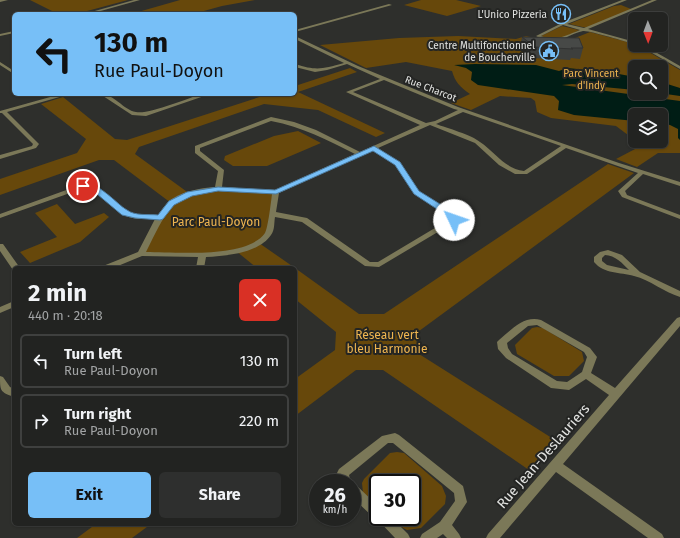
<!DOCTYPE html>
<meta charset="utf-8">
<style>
body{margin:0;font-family:"Fira Sans",sans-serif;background:#2e2f2e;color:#f1f3f6;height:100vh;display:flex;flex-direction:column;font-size:15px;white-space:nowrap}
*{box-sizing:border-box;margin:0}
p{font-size:13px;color:#a2a4a5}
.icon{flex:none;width:22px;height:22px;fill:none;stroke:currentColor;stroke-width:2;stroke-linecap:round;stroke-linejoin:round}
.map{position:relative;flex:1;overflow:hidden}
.drawer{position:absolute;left:12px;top:266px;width:285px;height:260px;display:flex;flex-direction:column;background:#222321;border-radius:6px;box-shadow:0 1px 3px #0004,0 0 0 1px #3f403f}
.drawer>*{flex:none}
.banner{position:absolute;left:12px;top:12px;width:285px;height:84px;border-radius:6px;box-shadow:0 1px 3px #0004,0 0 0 1px #3f403f;background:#77bff7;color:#111;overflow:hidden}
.needle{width:26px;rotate:179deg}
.controls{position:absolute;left:628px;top:12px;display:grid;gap:8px}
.controls a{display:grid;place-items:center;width:40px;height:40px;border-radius:6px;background:#222321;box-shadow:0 1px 3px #0004,0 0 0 1px #3f403f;font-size:20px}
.speed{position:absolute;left:309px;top:474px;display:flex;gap:8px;font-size:20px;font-weight:700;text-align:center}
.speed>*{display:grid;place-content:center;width:52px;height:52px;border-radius:50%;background:#222321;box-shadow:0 1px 3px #0004,0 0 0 1px #3f403f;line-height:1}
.speed small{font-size:10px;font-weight:400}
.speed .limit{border:2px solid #111;border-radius:6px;background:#fff;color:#111}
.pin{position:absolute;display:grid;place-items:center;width:34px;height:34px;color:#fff;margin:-17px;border:2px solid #fff;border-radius:50%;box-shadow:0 1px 4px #0007}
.me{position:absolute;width:44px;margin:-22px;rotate:312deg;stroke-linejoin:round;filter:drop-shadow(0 0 3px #0008)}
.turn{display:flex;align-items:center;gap:14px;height:84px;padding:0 16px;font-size:18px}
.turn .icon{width:52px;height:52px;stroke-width:2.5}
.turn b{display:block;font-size:28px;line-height:34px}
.round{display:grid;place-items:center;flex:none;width:42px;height:42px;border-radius:6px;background:#2e2f2e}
.overview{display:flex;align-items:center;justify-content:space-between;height:68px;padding:0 16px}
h1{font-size:24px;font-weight:700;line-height:30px}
.button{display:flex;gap:8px;margin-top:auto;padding:8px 16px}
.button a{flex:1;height:46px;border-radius:6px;background:#77bff7;color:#111;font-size:16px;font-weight:700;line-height:46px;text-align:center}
.button a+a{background:#2e2f2e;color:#f1f3f6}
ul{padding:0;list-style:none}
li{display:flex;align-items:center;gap:12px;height:54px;margin:0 8px 6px;padding:0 8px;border:2px solid #3f403f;border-radius:6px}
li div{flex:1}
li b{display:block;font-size:15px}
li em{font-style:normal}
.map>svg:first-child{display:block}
.green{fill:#67480b;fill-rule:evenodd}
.water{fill:#001d15}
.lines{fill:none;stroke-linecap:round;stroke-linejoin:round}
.minor{fill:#7b7858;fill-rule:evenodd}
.wall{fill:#3d3f3d}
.building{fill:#474947;stroke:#323332}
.route{fill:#77bff7;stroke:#4d7ca1}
.labels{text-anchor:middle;stroke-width:4;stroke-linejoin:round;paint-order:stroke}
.far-poi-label{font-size:10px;fill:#e2e3e1;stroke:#242523;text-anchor:end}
.far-park-label{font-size:10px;fill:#efb550;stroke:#242523}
.far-street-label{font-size:10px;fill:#e2e3e1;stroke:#242523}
.park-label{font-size:12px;fill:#efb550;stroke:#242523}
.near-street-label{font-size:14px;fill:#e2e3e1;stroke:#242523}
</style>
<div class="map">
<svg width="680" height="538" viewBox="0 0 680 538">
<rect width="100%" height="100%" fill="#2e2f2c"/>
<path class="green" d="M 30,0 L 128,0 L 76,14 L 58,14 Z
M 180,0 L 255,0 L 222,6 L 193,14 L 131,14 Z
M 421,0 L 456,0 L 481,6 L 447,16 L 404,5 Z
M 621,5 L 631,9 L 587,28 L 569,24 L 614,6 Z
M 562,26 L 579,30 C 567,37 554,42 541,36 Z
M 590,32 L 635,44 L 680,70 L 680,153 L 658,153 L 637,167 L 616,159 L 637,148 L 632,138 L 616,126 L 551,118 L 537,112 L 535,101 L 531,98 L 500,96 L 471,110 L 451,103 L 470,94 C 460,87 455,82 452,71 L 406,62 L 366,68 L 320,45 L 399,38 L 458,36 L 516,39 L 526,36 L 560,44 ZM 635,67 L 661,67 L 661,93 L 635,93 ZM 635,115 L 661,115 L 661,141 L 635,141 Z
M 350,68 L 357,72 L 298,92 L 385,133 L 376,137 L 318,110 L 264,104 L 139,147 L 135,154 L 190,194 L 204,190 L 276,192 L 269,233 L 259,243 L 295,268 L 257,268 L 236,251 L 224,253 L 141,254 L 171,203 L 114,160 L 99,160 L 0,195 L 0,179 L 77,153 L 86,139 L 41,104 L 63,97 L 115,139 L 127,140 L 269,94 L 295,94 L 295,86 Z
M 298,131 L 321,143 L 267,166 L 233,166 L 224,160 L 225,156 L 274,136 Z
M 608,164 L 634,173 L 415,334 L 419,354 L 555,440 L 529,470 L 383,370 L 356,370 L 295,416 L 295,379 L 335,350 L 336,332 L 295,299 L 295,268 L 359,314 L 384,314 Z
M 57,204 L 75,224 L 104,213 L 109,217 L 80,242 L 30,263 L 20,252 L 57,237 L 35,213 Z
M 537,327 L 543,328 L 582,352 L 584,361 L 569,376 L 554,376 L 517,354 L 515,345 L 532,328 Z
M 397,452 L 404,453 L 442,486 L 446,496 L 445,504 L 421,528 L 407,530 L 403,528 L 390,517 L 412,517 L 412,483 L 378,483 L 378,506 L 363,493 L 362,483 L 364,479 L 390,453 Z
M 96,524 L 151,524 L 132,538 L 77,538 Z"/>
<path class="water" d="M 475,64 L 536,65 L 559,71 L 567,68 L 608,72 L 635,77 L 635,90 L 572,84 L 562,85 L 680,101 L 680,140 L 678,138 L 678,129 L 670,125 L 661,123 L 661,115 L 635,115 L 635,121 L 574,115 L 558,110 L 559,101 L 554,96 L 478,85 L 471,80 L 472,72 L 466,68 L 454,65 Z
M 661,82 L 680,88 L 680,96 L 659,93 L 661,93 Z"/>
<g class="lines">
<path class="minor" d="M 0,0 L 8,0 L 0,2 Z
M 134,0 L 140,0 L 90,14 L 84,14 Z
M 622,0 L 627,0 L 567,24 L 584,28 L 652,0 L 657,0 L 588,29 L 635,42 L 635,44 C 626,42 589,30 583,31 C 565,35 555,49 536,36 L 562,23 ZM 563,25 L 580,30 C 567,35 555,42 541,36 Z
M 389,4 L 392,5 L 295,32 L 295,30 Z
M 14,31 L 14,33 L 0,36 L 0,34 Z
M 295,36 L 358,66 L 458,107 L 619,163 L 680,182 L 680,186 L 643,174 L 625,191 L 627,195 L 680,215 L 680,219 L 622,197 L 618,191 L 638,173 L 566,148 L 527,174 L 515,174 L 499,165 L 475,143 L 430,125 L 378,148 L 399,163 L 418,191 L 456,214 L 458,220 L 379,267 L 365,266 L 302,222 L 275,217 C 274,222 275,230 271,235 C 259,253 226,256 206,257 L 204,268 L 196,268 L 198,257 L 142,256 L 113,268 L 102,268 L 103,266 L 138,252 L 155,219 C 145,219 131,220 122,214 C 109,206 99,190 84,188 L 0,218 L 0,214 L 83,184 L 95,186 L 127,212 L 135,214 L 158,215 C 161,211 164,206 168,202 C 179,192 200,188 215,187 L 218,171 L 195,153 L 195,146 L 271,117 L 294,122 L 316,130 L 360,152 L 420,125 L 346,92 L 380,79 L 347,64 L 327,70 L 315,72 L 295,67 L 295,64 C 317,71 322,69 344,63 L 295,39 ZM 384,80 L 454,109 L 458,110 L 435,121 L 426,123 L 353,92 ZM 463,112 L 561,146 L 524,171 C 505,169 495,152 480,142 C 472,135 447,128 436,124 ZM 271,121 C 303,127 327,140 355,154 L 275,190 L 222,187 L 224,170 L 200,151 L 200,148 ZM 373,150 L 395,165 L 414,193 L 450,217 L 450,219 L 378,262 L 370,262 L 307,218 L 276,212 L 279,193 ZM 218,191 L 272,194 C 271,202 268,228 265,233 C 247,259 174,252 146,252 C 166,213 170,194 218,191 Z
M 638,45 L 643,45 L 680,66 L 680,69 Z
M 0,62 L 14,71 L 14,74 L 0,65 Z
M 61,94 L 70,94 L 7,112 L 39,144 L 36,148 L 0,159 L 0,155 L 32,146 L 33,144 L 2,113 L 0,113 L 0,111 Z
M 100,94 C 115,94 123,110 136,112 C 148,115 188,98 202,94 L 210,94 L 146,116 L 132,115 Z
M 0,244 L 3,244 L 20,268 L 14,268 L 13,270 L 0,251 Z
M 608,250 L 622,255 L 640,272 L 680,291 L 680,297 C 664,292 650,280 634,276 C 620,272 604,274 594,262 L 594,257 L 600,252 ZM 605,255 C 615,255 623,264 629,270 L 607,265 L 602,261 L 602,258 Z
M 14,301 L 14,307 L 0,313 L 0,307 Z
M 680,317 L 680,326 L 563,464 L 662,534 L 664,538 L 648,538 L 556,472 L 500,538 L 486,538 L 488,534 L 609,395 L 586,379 L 569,390 L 551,388 L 506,358 L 498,349 L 497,342 L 499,340 C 511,330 524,315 541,320 L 590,348 L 597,357 L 591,373 L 615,388 L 677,318 ZM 537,325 L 584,352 L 587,357 L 582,372 L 567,382 L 557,381 L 512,354 L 508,348 L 507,343 L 528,326 Z
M 0,376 L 3,377 L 10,387 L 14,389 L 14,397 C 0,392 0,391 0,376 Z
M 395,433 L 399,435 L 463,486 L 467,502 L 452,525 L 459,534 L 461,538 L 447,538 L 443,534 L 437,538 L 420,538 L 422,534 L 440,522 L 455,501 L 454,493 L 393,443 L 388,443 L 349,475 L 351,483 L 339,483 L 337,473 L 339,469 L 382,436 Z
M 352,484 L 356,485 L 378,506 L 378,517 L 391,517 L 408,534 L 410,538 L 395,538 L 377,519 L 374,518 L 352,497 Z"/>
</g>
<path class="wall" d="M 522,37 L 583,48 L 580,59 L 571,58 L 570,60 L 533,58 L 520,47 Z"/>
<path class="building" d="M 522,37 L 579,38 L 583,48 L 571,48 L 573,49 L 535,47 Z"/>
<path class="route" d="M 374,146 L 400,162 L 419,191 L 456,214 L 458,220 L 457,222 L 451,222 L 449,217 L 414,194 L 395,165 L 373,151 L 276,194 L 218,191 L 192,196 L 174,205 L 163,219 L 160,220 L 135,218 L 122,215 L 91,189 L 80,187 L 79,186 C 93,175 116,204 127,210 C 135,216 148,214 158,215 L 169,201 L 187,192 L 218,187 L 275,190 Z"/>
<defs>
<g id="restaurant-ring" transform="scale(1)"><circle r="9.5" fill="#242523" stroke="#77bff7" stroke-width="1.5"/><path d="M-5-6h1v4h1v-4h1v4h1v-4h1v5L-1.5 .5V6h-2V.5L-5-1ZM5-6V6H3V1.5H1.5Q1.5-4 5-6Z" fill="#77bff7"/></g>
<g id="civic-ring" transform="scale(1)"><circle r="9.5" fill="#242523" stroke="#77bff7" stroke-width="1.5"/><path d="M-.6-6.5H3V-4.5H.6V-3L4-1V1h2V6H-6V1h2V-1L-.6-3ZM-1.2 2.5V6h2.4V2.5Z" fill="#77bff7"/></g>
</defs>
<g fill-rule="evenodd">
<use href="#restaurant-ring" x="561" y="14"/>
<use href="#civic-ring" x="549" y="51"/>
</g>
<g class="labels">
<g class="far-poi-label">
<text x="547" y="18">L'Unico Pizzeria</text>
<text x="535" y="49">Centre Multifonctionnel<tspan x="535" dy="12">de Boucherville</tspan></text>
</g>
<g class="far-park-label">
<text x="591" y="77">Parc Vincent<tspan x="591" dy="12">d'Indy</tspan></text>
</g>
<g class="far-street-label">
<text transform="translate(431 88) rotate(21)" y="4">Rue Charcot</text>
</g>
<g class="park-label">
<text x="216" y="226">Parc Paul-Doyon</text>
<text x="387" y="339">Réseau vert<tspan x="387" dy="14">bleu Harmonie</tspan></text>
</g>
<g class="near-street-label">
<text transform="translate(543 456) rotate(-49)" y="5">Rue Jean-Deslauriers</text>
</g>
</g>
</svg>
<div class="controls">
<a><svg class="needle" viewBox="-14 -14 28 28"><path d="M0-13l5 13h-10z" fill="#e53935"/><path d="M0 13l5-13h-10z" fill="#a2a4a5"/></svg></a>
<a><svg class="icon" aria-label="search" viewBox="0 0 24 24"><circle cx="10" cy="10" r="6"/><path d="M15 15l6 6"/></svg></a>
<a><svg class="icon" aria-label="layers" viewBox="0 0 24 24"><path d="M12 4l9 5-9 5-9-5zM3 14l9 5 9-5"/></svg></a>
</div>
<div class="speed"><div>26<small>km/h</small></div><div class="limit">30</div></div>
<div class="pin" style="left:83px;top:186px;background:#d93025"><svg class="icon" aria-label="arrive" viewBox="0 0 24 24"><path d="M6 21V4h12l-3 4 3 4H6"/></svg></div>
<svg class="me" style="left:454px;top:220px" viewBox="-20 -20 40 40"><circle r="19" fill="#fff"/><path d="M0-13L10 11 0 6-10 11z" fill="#77bff7"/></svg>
<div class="banner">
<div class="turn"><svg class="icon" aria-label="left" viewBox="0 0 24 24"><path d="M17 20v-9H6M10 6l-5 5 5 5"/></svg><div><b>130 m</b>Rue Paul-Doyon</div></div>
</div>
<section class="drawer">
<div class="overview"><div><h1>2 min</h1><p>440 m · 20:18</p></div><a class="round" style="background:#d93025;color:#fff"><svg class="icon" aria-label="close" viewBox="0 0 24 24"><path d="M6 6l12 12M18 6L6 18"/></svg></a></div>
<ul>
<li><svg class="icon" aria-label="left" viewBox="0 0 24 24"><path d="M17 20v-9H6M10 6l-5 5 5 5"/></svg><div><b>Turn left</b><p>Rue Paul-Doyon</p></div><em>130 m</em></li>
<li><svg class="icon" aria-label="right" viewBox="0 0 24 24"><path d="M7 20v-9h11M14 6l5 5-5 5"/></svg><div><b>Turn right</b><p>Rue Paul-Doyon</p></div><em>220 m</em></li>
</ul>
<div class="button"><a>Exit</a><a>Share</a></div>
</section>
</div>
